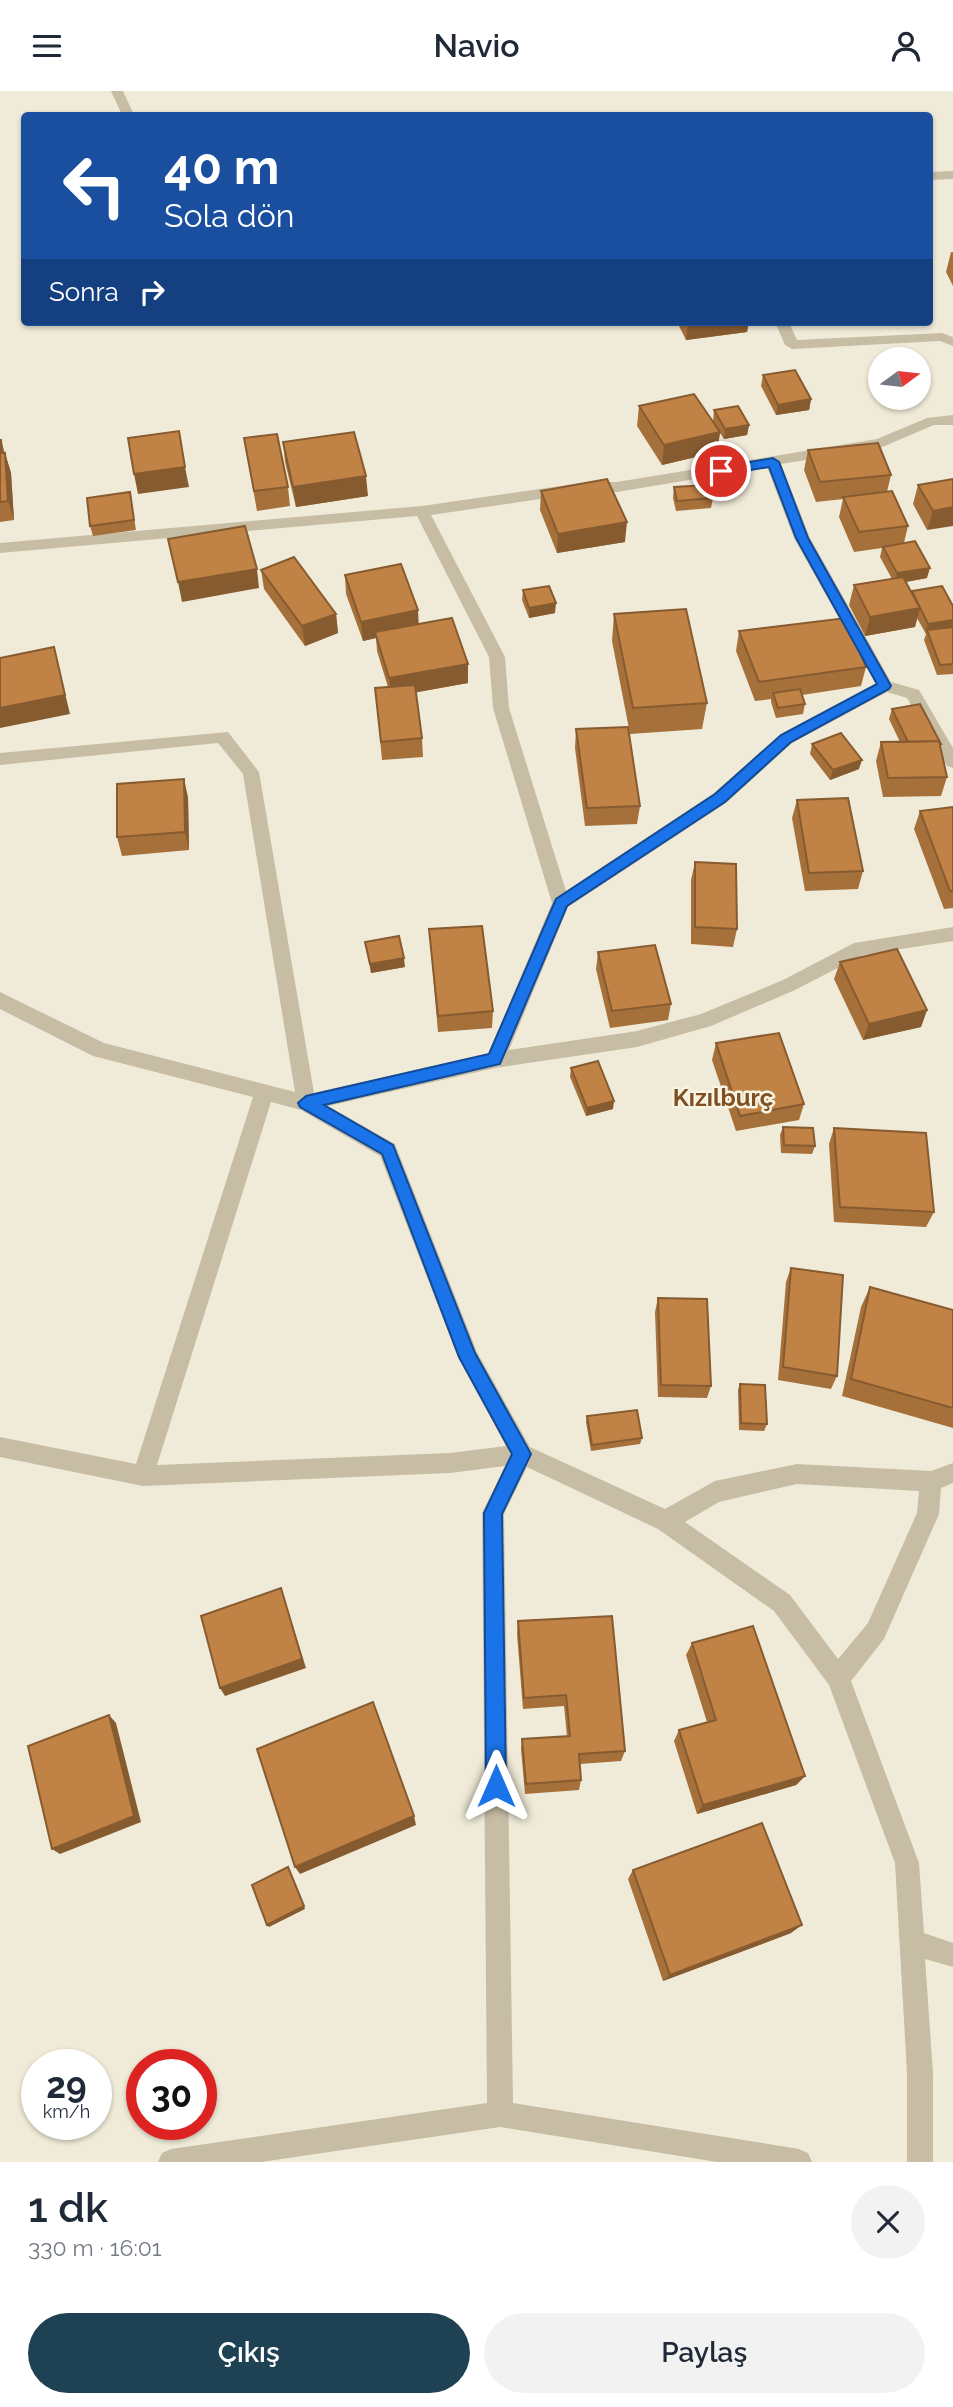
<!DOCTYPE html>
<html lang="tr">
<meta charset="utf-8">
<style>
body{margin:0;font-family:Raleway,sans-serif;background:#f2f2f3;color:#1f2937;height:100vh;display:flex;flex-direction:column;font-size:26px;white-space:nowrap}
*{box-sizing:border-box;margin:0}
p{font-size:23px;color:#747a83}
.icon{flex:none;width:38px;height:38px;fill:none;stroke:currentColor;stroke-width:2;stroke-linecap:round;stroke-linejoin:round}
.map{position:relative;height:2071px;overflow:hidden}
.side{display:flex;flex-direction:column;background:#fff;flex:1}
.side>*{flex:none}
.top-card{position:absolute;left:21px;top:21px;width:912px;height:214px;border-radius:7px;box-shadow:0 2px 5px #0004;background:#1a4fa0;color:#fff;overflow:hidden}
.needle{width:46px;rotate:75deg}
.tools{position:absolute;left:868px;top:256px;display:grid;gap:14px}
.tools a{display:grid;place-items:center;width:63px;height:63px;border-radius:50%;background:#fff;box-shadow:0 2px 5px #0004;font-size:35px}
.speed{position:absolute;left:21px;top:1958px;display:flex;gap:14px;font-size:35px;font-weight:700;text-align:center}
.speed>*{display:grid;place-content:center;width:91px;height:91px;border-radius:50%;background:#fff;box-shadow:0 2px 5px #0004;line-height:1}
.speed small{font-size:18px;font-weight:400}
.speed .limit{border:10px solid #d22;background:#fff;color:#111}
.pin{position:absolute;display:grid;place-items:center;width:60px;height:60px;color:#fff;margin:-30px;border:4px solid #fff;border-radius:50%;box-shadow:0 2px 7px #0007}
.me{position:absolute;width:77px;margin:-38px;rotate:0deg;stroke-linejoin:round;filter:drop-shadow(0 0 5px #0008)}
.turn{display:flex;align-items:center;gap:24px;height:147px;padding:0 28px;font-size:32px}
.turn .icon{width:91px;height:91px;stroke-width:2.5}
.turn b{display:block;font-size:49px;line-height:60px}
.then{display:flex;align-items:center;height:66px;padding:0 28px;background:#0003;gap:14px;font-size:26px}
.round{display:grid;place-items:center;flex:none;width:74px;height:74px;border-radius:37px;background:#f2f2f3}
.headline{display:flex;align-items:center;justify-content:space-between;height:119px;padding:0 28px}
h1{font-size:42px;font-weight:600;line-height:52px}
.cta{display:flex;gap:14px;margin-top:auto;padding:14px 28px}
.cta a{flex:1;height:80px;border-radius:42px;background:#1e4253;color:#fff;font-size:28px;font-weight:600;line-height:80px;text-align:center}
.cta a+a{background:#f2f2f3;color:#1f2937}
header{display:flex;justify-content:space-between;align-items:center;height:91px;padding:0 28px;background:#fff;font-size:32px;font-weight:600}
.map>svg:first-child{display:block}
.lines{fill:none;stroke-linecap:round;stroke-linejoin:round}
.minor{fill:#c7bda5;fill-rule:evenodd}
.wall{fill:#a6703b}
.shaded-wall{fill:#875b30}
.building{fill:#c18245;stroke:#875b30;stroke-width:2}
.route{fill:#1a73e8;stroke:#114b97;stroke-width:2}
.labels{text-anchor:middle;stroke-width:5;stroke-linejoin:round;paint-order:stroke}
.quarter-label{font-size:24px;font-weight:bold;fill:#7f4f22;stroke:#f8f4e4}
</style>
<header><svg class="icon" aria-label="menu" viewBox="0 0 24 24"><path d="M4 6h16M4 12h16M4 18h16"/></svg>Navio<svg class="icon" aria-label="person" viewBox="0 0 24 24"><circle cx="12" cy="8" r="4"/><path d="M4 21q1-7 8-7t8 7"/></svg></header>
<div class="map">
<svg width="953" height="2071" viewBox="0 0 953 2071">
<rect width="100%" height="100%" fill="#f0ebd8"/>
<g class="lines">
<path class="minor" d="M 111,0 L 123,0 L 134,24 L 122,24 Z
M 953,80 L 953,88 L 929,89 L 929,81 Z
M 775,231 L 789,231 L 797,249 L 942,242 L 953,246 L 953,255 L 940,250 L 792,258 L 785,254 Z
M 953,324 L 953,334 L 934,334 L 880,357 L 781,373 L 810,447 L 891,591 L 919,599 L 953,657 L 953,677 L 947,675 L 907,607 L 887,601 L 792,652 L 726,712 L 568,816 L 509,959 L 637,940 L 701,923 L 783,889 L 854,852 L 953,836 L 953,850 L 863,864 L 795,899 L 711,935 L 637,956 L 495,977 L 328,1015 L 395,1053 L 477,1261 L 530,1356 L 665,1418 L 715,1390 L 797,1373 L 931,1380 L 953,1372 L 953,1392 L 941,1397 L 939,1423 L 884,1548 L 851,1590 L 919,1772 L 924,1842 L 953,1852 L 953,1876 L 925,1868 L 933,1982 L 933,2071 L 907,2071 L 907,1982 L 895,1772 L 829,1594 L 774,1520 L 658,1438 L 527,1376 L 504,1423 L 513,2012 L 799,2058 L 808,2062 L 812,2071 L 717,2071 L 500,2036 L 261,2071 L 158,2071 L 162,2062 L 171,2058 L 487,2012 L 482,1422 L 505,1375 L 450,1382 L 143,1395 L 0,1366 L 0,1346 L 136,1373 L 253,1006 L 93,965 L 0,918 L 0,901 L 104,952 L 295,1001 L 243,683 L 218,652 L 0,674 L 0,662 L 228,641 L 259,681 L 314,1002 L 488,963 L 552,812 L 493,617 L 489,566 L 417,425 L 0,462 L 0,452 L 422,415 L 588,391 L 617,391 L 877,348 L 927,327 ZM 767,376 L 794,447 L 876,593 L 780,644 L 714,702 L 566,800 L 509,617 L 505,566 L 431,424 L 588,401 L 617,401 ZM 271,1011 L 301,1019 L 380,1065 L 458,1266 L 506,1355 L 450,1362 L 157,1374 ZM 797,1393 L 919,1400 L 917,1422 L 868,1532 L 838,1568 L 790,1504 L 685,1431 L 719,1411 Z"/>
</g>
<path class="wall" d="M 951,161 L 953,161 L 953,195 L 946,181 Z
M 677,231 L 749,231 L 747,241 L 686,249 Z
M 763,284 L 811,308 L 809,319 L 776,324 L 761,295 Z
M 639,315 L 713,330 L 714,319 L 749,334 L 747,344 L 724,348 L 720,342 L 717,361 L 662,374 L 637,335 Z
M 244,347 L 288,396 L 290,415 L 257,420 Z
M 0,349 L 1,349 L 11,382 L 14,429 L 0,431 Z
M 283,351 L 368,405 L 296,416 L 285,371 Z
M 808,359 L 891,384 L 887,401 L 908,435 L 904,452 L 927,487 L 905,491 L 911,501 L 912,500 L 953,515 L 953,583 L 937,584 L 924,549 L 926,543 L 917,527 L 915,536 L 865,545 L 849,514 L 854,494 L 892,488 L 880,466 L 882,457 L 854,461 L 839,426 L 843,408 L 816,411 L 804,379 Z
M 953,388 L 927,439 L 913,413 L 918,394 Z
M 674,396 L 713,407 L 711,417 L 676,420 L 673,407 Z
M 541,400 L 625,451 L 557,462 L 540,419 Z
M 130,401 L 136,439 L 93,445 L 90,435 Z
M 261,479 L 336,523 L 338,542 L 305,555 L 264,498 Z
M 345,484 L 418,519 L 418,533 L 468,592 L 416,601 L 422,647 L 423,666 L 382,669 L 375,597 L 388,596 L 377,560 L 376,547 L 363,550 L 346,503 Z
M 523,499 L 555,522 L 529,527 L 522,509 Z
M 614,523 L 707,612 L 702,638 L 630,643 L 612,550 Z
M 739,540 L 866,576 L 861,595 L 802,604 L 805,613 L 803,623 L 776,627 L 771,611 L 771,608 L 755,610 L 736,560 Z
M 892,618 L 940,656 L 947,686 L 941,705 L 883,706 L 876,670 L 881,651 L 900,651 L 889,628 Z
M 576,638 L 640,715 L 637,733 L 585,735 L 575,657 Z
M 812,653 L 859,678 L 830,689 L 810,663 Z
M 188,706 L 189,759 L 122,765 L 117,746 Z
M 797,709 L 863,780 L 858,798 L 805,800 L 792,727 Z
M 953,716 L 953,817 L 944,818 L 914,738 L 920,720 Z
M 695,771 L 737,838 L 733,856 L 691,853 L 691,789 Z
M 429,838 L 493,920 L 492,937 L 438,941 Z
M 365,851 L 405,876 L 371,882 Z
M 598,861 L 671,913 L 668,929 L 610,937 L 596,878 Z
M 840,871 L 927,919 L 921,936 L 863,949 L 834,888 Z
M 716,952 L 804,1013 L 799,1029 L 736,1040 L 712,969 Z
M 571,977 L 613,1018 L 586,1025 L 570,986 Z
M 783,1036 L 815,1055 L 812,1063 L 781,1062 L 780,1044 Z
M 834,1037 L 934,1121 L 926,1136 L 834,1131 L 829,1053 Z
M 791,1177 L 837,1285 L 831,1298 L 778,1289 L 786,1191 Z
M 870,1196 L 953,1219 L 953,1337 L 842,1305 L 861,1216 Z
M 658,1207 L 711,1295 L 707,1307 L 658,1306 L 655,1221 Z
M 740,1293 L 767,1333 L 764,1340 L 739,1339 L 738,1299 Z
M 587,1325 L 642,1347 L 640,1353 L 591,1360 L 586,1331 Z
M 518,1530 L 625,1660 L 621,1670 L 580,1673 L 581,1689 L 579,1699 L 525,1703 L 521,1658 L 522,1648 L 567,1645 L 564,1615 L 523,1618 L 517,1543 Z
M 692,1552 L 805,1685 L 796,1694 L 697,1723 L 674,1650 L 679,1639 L 707,1631 L 686,1564 Z
M 633,1779 L 791,1842 L 663,1890 L 628,1788 Z"/>
<path class="shaded-wall" d="M 688,231 L 749,231 L 747,241 L 686,249 Z
M 811,308 L 809,319 L 776,324 L 778,314 Z
M 749,334 L 747,344 L 724,348 L 725,338 Z
M 720,341 L 717,361 L 662,374 L 664,354 Z
M 5,362 L 11,382 L 14,429 L 8,410 Z
M 185,376 L 189,396 L 138,403 L 134,383 Z
M 366,385 L 368,405 L 296,416 L 293,396 Z
M 953,416 L 953,435 L 927,439 L 933,420 Z
M 627,431 L 625,451 L 557,462 L 558,443 Z
M 930,477 L 927,487 L 895,493 L 897,482 Z
M 257,478 L 259,497 L 182,511 L 178,491 Z
M 556,512 L 555,522 L 529,527 L 529,517 Z
M 920,517 L 915,536 L 865,545 L 870,526 Z
M 418,519 L 419,539 L 375,541 L 376,547 L 363,550 L 361,531 Z
M 336,523 L 338,542 L 305,555 L 302,535 Z
M 953,529 L 953,538 L 927,539 L 925,543 L 928,533 Z
M 54,556 L 70,623 L 0,637 L 0,617 Z
M 468,573 L 468,592 L 391,606 L 389,587 Z
M 862,669 L 859,678 L 830,689 L 833,679 Z
M 184,688 L 188,706 L 189,759 L 185,741 Z
M 404,867 L 405,876 L 371,882 L 370,873 Z
M 927,919 L 921,936 L 863,949 L 869,933 Z
M 614,1010 L 613,1018 L 586,1025 L 587,1017 Z
M 281,1497 L 306,1577 L 225,1605 L 220,1597 Z
M 109,1624 L 116,1632 L 141,1731 L 60,1763 L 52,1758 Z
M 805,1685 L 796,1694 L 697,1723 L 703,1714 Z
M 414,1725 L 416,1734 L 300,1783 L 295,1776 Z
M 288,1776 L 305,1818 L 269,1836 L 267,1834 Z
M 802,1834 L 791,1842 L 663,1890 L 670,1884 Z"/>
<path class="building" d="M 795,279 L 811,308 L 778,314 L 763,284 Z
M 694,303 L 720,341 L 664,354 L 639,315 Z
M 738,315 L 749,334 L 725,338 L 714,319 Z
M 179,340 L 185,376 L 134,383 L 128,347 Z
M 354,341 L 366,385 L 293,396 L 283,351 Z
M 277,343 L 288,396 L 254,400 L 244,347 Z
M 0,349 L 1,349 L 2,362 L 0,362 Z
M 878,352 L 891,384 L 820,391 L 808,359 Z
M 0,362 L 5,362 L 8,410 L 0,411 Z
M 607,388 L 627,431 L 558,443 L 541,400 Z
M 953,388 L 953,416 L 933,420 L 918,394 Z
M 709,394 L 713,407 L 677,410 L 674,396 Z
M 892,400 L 908,435 L 859,441 L 843,406 Z
M 130,401 L 134,429 L 90,435 L 87,407 Z
M 245,435 L 257,478 L 178,491 L 168,448 Z
M 915,450 L 930,477 L 897,482 L 883,456 Z
M 294,466 L 336,523 L 302,535 L 261,479 Z
M 401,473 L 418,519 L 361,531 L 345,484 Z
M 903,486 L 920,517 L 870,526 L 854,494 Z
M 549,495 L 556,512 L 529,517 L 523,499 Z
M 942,495 L 953,515 L 953,529 L 928,533 L 912,500 Z
M 686,518 L 707,612 L 633,617 L 614,523 Z
M 452,527 L 468,573 L 389,587 L 375,541 Z
M 846,527 L 866,576 L 759,591 L 739,540 Z
M 953,536 L 953,573 L 940,574 L 927,539 Z
M 54,556 L 65,604 L 0,617 L 0,567 Z
M 415,594 L 422,647 L 381,651 L 375,597 Z
M 800,598 L 805,613 L 778,617 L 773,602 Z
M 920,613 L 941,653 L 940,653 L 939,650 L 908,651 L 892,618 Z
M 628,636 L 640,715 L 587,717 L 576,638 Z
M 841,642 L 862,669 L 833,679 L 812,653 Z
M 939,650 L 947,686 L 888,687 L 881,651 Z
M 184,688 L 185,741 L 117,746 L 117,693 Z
M 848,707 L 863,780 L 809,782 L 797,709 Z
M 953,716 L 953,800 L 950,800 L 920,720 Z
M 695,771 L 736,773 L 737,838 L 695,836 Z
M 482,835 L 493,920 L 438,925 L 429,838 Z
M 399,845 L 404,867 L 370,873 L 365,851 Z
M 655,854 L 671,913 L 612,920 L 598,861 Z
M 897,858 L 927,919 L 869,933 L 840,871 Z
M 779,942 L 804,1013 L 740,1025 L 716,952 Z
M 598,970 L 614,1010 L 587,1017 L 571,977 Z
M 783,1036 L 813,1037 L 815,1055 L 784,1054 Z
M 834,1037 L 926,1042 L 934,1121 L 840,1116 Z
M 791,1177 L 843,1184 L 837,1285 L 783,1276 Z
M 870,1196 L 953,1219 L 953,1317 L 851,1288 Z
M 658,1207 L 707,1208 L 711,1295 L 661,1294 Z
M 740,1293 L 765,1294 L 767,1333 L 741,1332 Z
M 637,1319 L 642,1347 L 592,1354 L 587,1325 Z
M 281,1497 L 302,1568 L 220,1597 L 201,1525 Z
M 612,1525 L 625,1660 L 579,1663 L 581,1689 L 526,1693 L 522,1648 L 570,1645 L 566,1604 L 524,1607 L 518,1530 Z
M 753,1535 L 805,1685 L 703,1714 L 679,1639 L 716,1629 L 692,1552 Z
M 373,1611 L 414,1725 L 295,1776 L 257,1658 Z
M 109,1624 L 134,1725 L 52,1758 L 28,1655 Z
M 762,1732 L 802,1834 L 670,1884 L 633,1779 Z
M 288,1776 L 304,1815 L 267,1834 L 252,1794 Z"/>
<path class="route" d="M 773,367 L 779,371 L 808,447 L 891,595 L 889,598 L 791,651 L 725,711 L 567,815 L 500,973 L 324,1014 L 393,1054 L 475,1262 L 531,1363 L 502,1423 L 506,1695 L 503,1702 L 496,1705 L 489,1702 L 486,1695 L 484,1422 L 512,1363 L 459,1266 L 382,1063 L 300,1016 L 298,1012 L 306,1005 L 489,963 L 556,808 L 715,703 L 781,644 L 877,593 L 796,447 L 769,376 L 721,384 L 715,380 L 721,376 Z"/>
<g class="labels">
<g class="quarter-label">
<text x="723" y="1015">Kızılburç</text>
</g>
</g>
</svg>
<div class="tools">
<a><svg class="needle" viewBox="-14 -14 28 28"><path d="M0-13l5 13h-10z" fill="#e53935"/><path d="M0 13l5-13h-10z" fill="#747a83"/></svg></a>
</div>
<div class="speed"><div>29<small>km/h</small></div><div class="limit">30</div></div>
<div class="pin" style="left:721px;top:380px;background:#d93025"><svg class="icon" aria-label="arrive" viewBox="0 0 24 24"><path d="M6 21V4h12l-3 4 3 4H6"/></svg></div>
<svg class="me" style="left:496px;top:1695px" viewBox="-20 -20 40 40"><path d="M0-17L14 15 0 8-14 15z" fill="#1a73e8" stroke="#fff" stroke-width="4"/></svg>
<div class="top-card">
<div class="turn"><svg class="icon" aria-label="left" viewBox="0 0 24 24"><path d="M17 20v-9H6M10 6l-5 5 5 5"/></svg><div><b>40 m</b>Sola dön</div></div>
<div class="then">Sonra<svg class="icon" aria-label="right" viewBox="0 0 24 24"><path d="M7 20v-9h11M14 6l5 5-5 5"/></svg></div>
</div>
</div>
<section class="side">
<div class="headline"><div><h1>1 dk</h1><p>330 m · 16:01</p></div><a class="round"><svg class="icon" aria-label="close" viewBox="0 0 24 24"><path d="M6 6l12 12M18 6L6 18"/></svg></a></div>
<div class="cta"><a>Çıkış</a><a>Paylaş</a></div>
</section>
